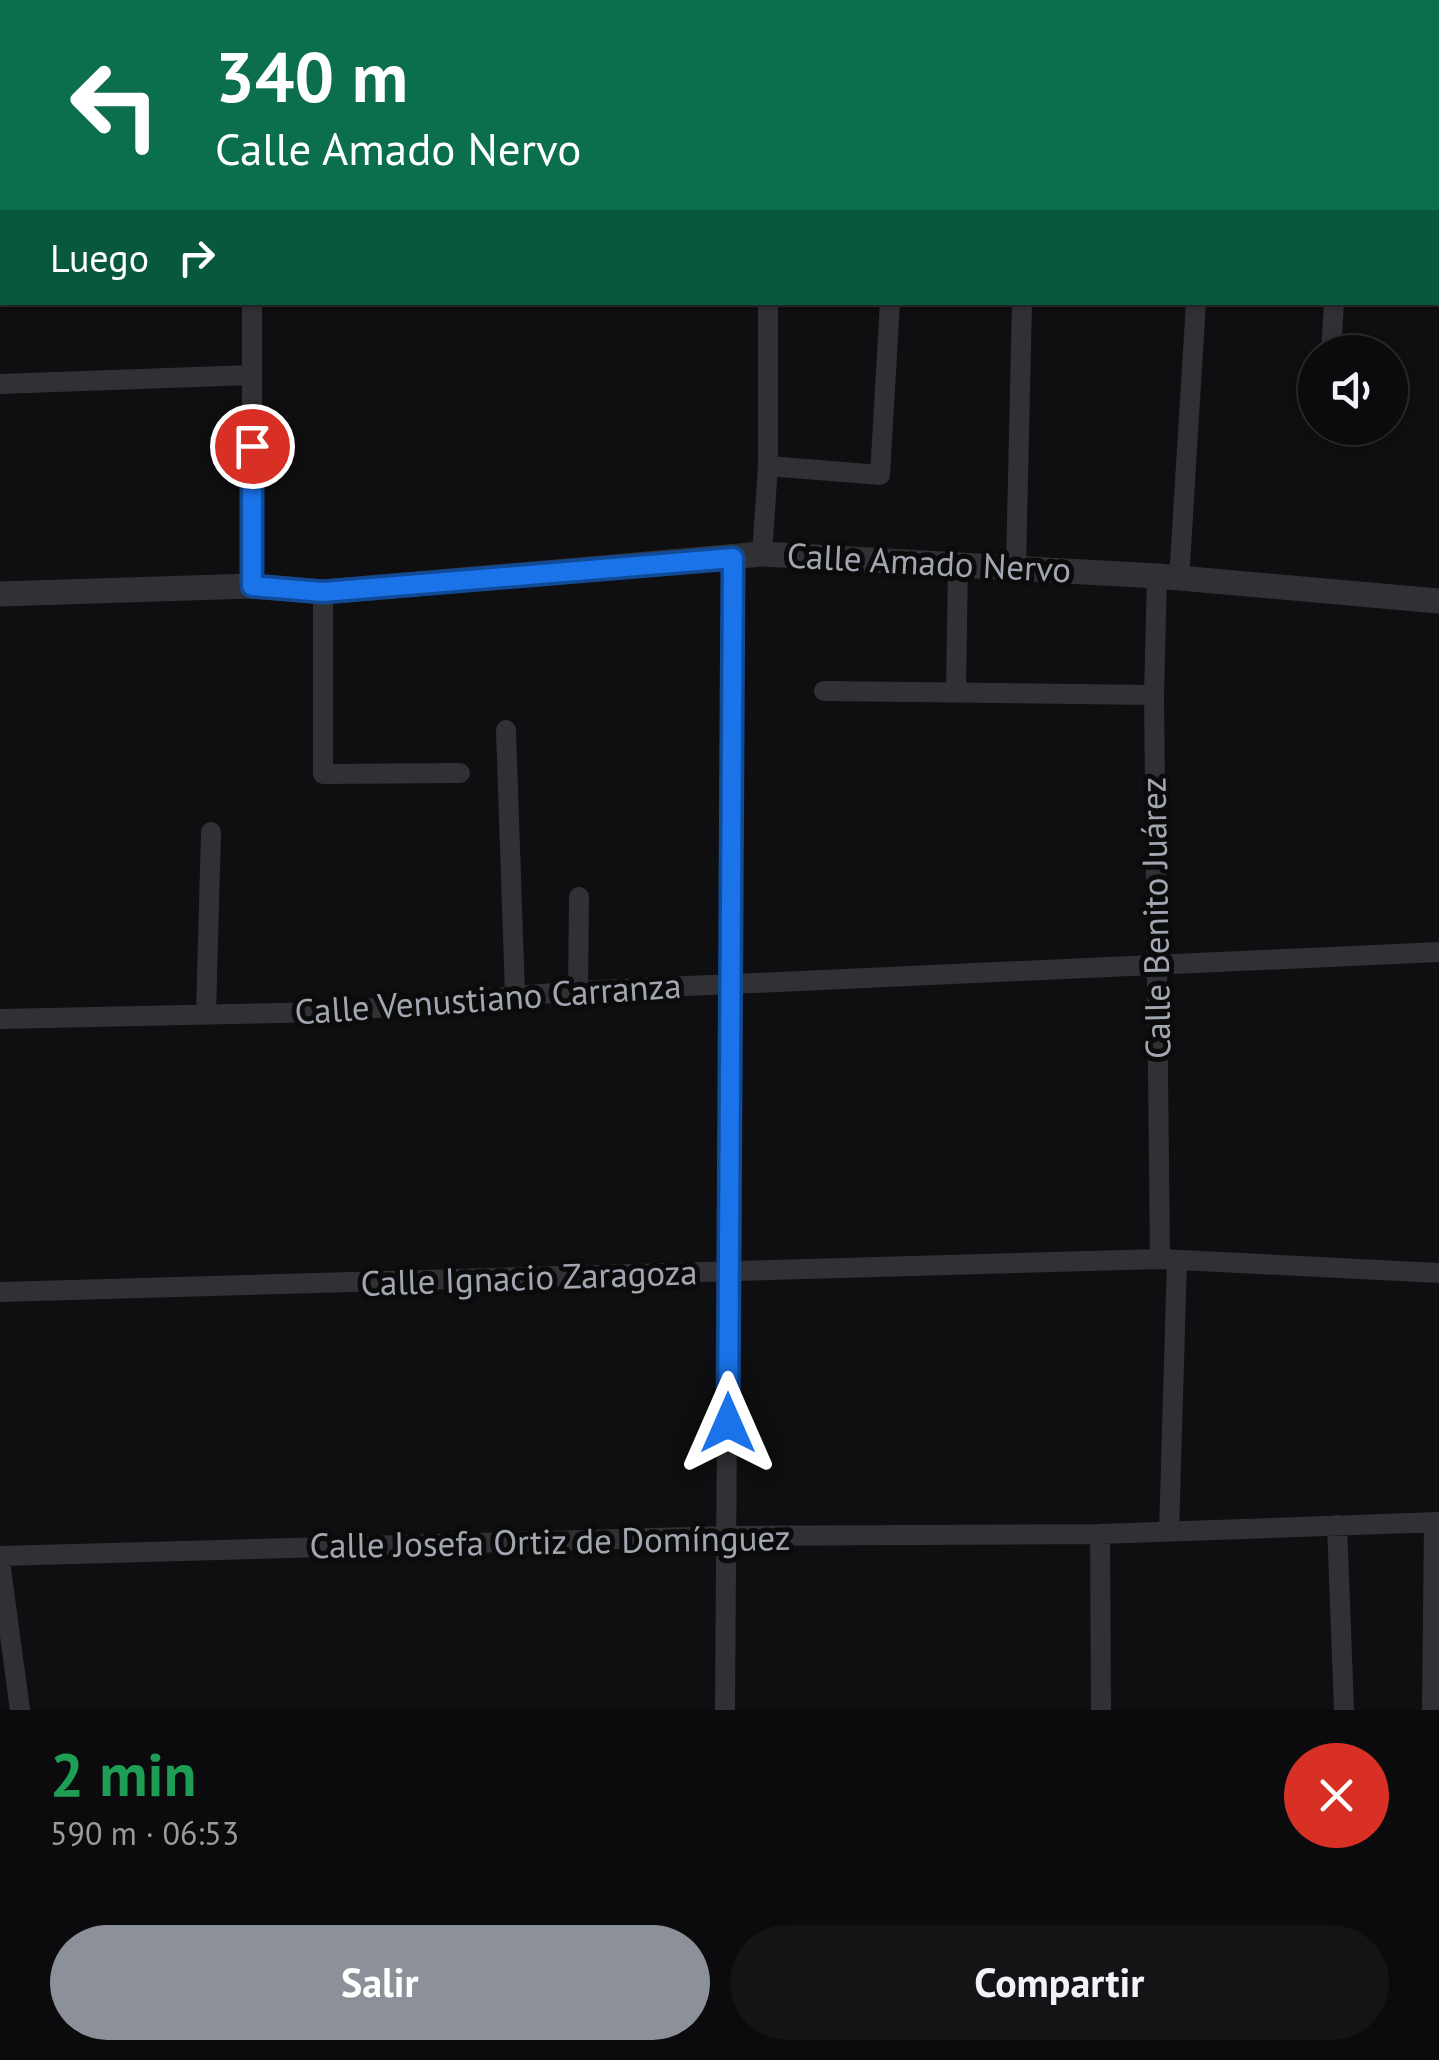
<!DOCTYPE html>
<html lang="es">
<meta charset="utf-8">
<style>
body{margin:0;font-family:"PT Sans",sans-serif;background:#141416;color:#f1f3f6;height:100vh;display:flex;flex-direction:column;font-size:38px;white-space:nowrap}
*{box-sizing:border-box;margin:0}
p{font-size:32px;color:#9a9b9d}
.icon{flex:none;width:55px;height:55px;fill:none;stroke:currentColor;stroke-width:2;stroke-linecap:round;stroke-linejoin:round}
.map{position:relative;height:1710px;overflow:hidden}
.drawer{display:flex;flex-direction:column;background:#0b0b0d;flex:1}
.drawer>*{flex:none}
.top-card{position:absolute;left:0px;top:0px;width:1440px;height:305px;box-shadow:0 2px 8px #0004,0 0 0 2px #2b2b2e;background:#0b6e4f;color:#fff;overflow:hidden}
.fabs{position:absolute;left:1298px;top:335px;display:grid;gap:20px}
.fabs a{display:grid;place-items:center;width:110px;height:110px;border-radius:50%;background:#0b0b0d;box-shadow:0 2px 8px #0004,0 0 0 2px #2b2b2e;font-size:50px}
.pin{position:absolute;display:grid;place-items:center;width:85px;height:85px;color:#fff;margin:-42px;border:5px solid #fff;border-radius:50%;box-shadow:0 2px 10px #0007}
.me{position:absolute;width:110px;margin:-55px;rotate:0deg;stroke-linejoin:round;filter:drop-shadow(0 0 8px #0008)}
.turn{display:flex;align-items:center;gap:35px;height:210px;padding:0 50px;font-size:45px}
.turn .icon{width:130px;height:130px;stroke-width:2.5}
.turn b{display:block;font-size:70px;line-height:85px}
.then{display:flex;align-items:center;height:95px;padding:0 50px;background:#0003;gap:20px;font-size:38px}
.round{display:grid;place-items:center;flex:none;width:105px;height:105px;border-radius:52px;background:#141416}
.overview{display:flex;align-items:center;justify-content:space-between;height:170px;padding:0 50px}
h1{font-size:60px;font-weight:700;line-height:75px;color:#1e9e55}
.action{display:flex;gap:20px;margin-top:auto;padding:20px 50px}
.action a{flex:1;height:115px;border-radius:60px;background:#8c9099;color:#fff;font-size:40px;font-weight:700;line-height:115px;text-align:center}
.action a+a{background:#141416;color:#f1f3f6}
.map>svg:first-child{display:block}
.lines{fill:none;stroke-linecap:round;stroke-linejoin:round}
.service{stroke:#313135;stroke-width:10}
.minor{stroke:#313135;stroke-width:20}
.tertiary{stroke:#313135;stroke-width:25}
.route-casing{stroke:#114b97;stroke-width:25}
.route{stroke:#1a73e8;stroke-width:18}
.labels{text-anchor:middle;stroke-width:10;stroke-linejoin:round;paint-order:stroke}
.street-label{font-size:35px;fill:#a1a6b1;stroke:#0b0b0c}
</style>
<div class="map">
<svg width="1439" height="1710" viewBox="0 0 1439 1710">
<rect width="100%" height="100%" fill="#0f0f11"/>
<g class="lines">
<path class="service" d="M 193,0 L 193,2
M 0,79 L 2,79"/>
<path class="minor" d="M 420,0 L 420,2
M 768,0 L 768,2
M 564,2 L 564,0
M 1438,26 L 1439,26
M 1438,165 L 1439,165
M 0,199 L 2,199
M 1438,290 L 1439,290
M 252,302 L 252,586
M 1331,352 L 1334,302
M 0,384 L 251,375
M 768,466 L 880,475 L 890,302
M 762,554 L 768,466 L 768,302
M 1016,566 L 1022,302
M 1157,576 L 1154,695 L 1160,1259
M 1179,580 L 1196,302
M 323,592 L 323,774 L 460,773
M 824,691 L 1154,695
M 956,691 L 958,564
M 506,730 L 515,995
M 578,991 L 579,897
M 206,1013 L 211,832
M 0,1019 L 329,1012 L 578,991 L 1439,952
M 0,1292 L 1160,1259 L 1439,1273
M 1337,1525 L 1344,1710
M 1169,1532 L 1177,1260
M 1100,1534 L 1101,1710
M 0,1556 L 727,1536 L 1100,1534 L 1439,1522
M 0,1561 L 20,1710
M 725,1710 L 733,558
M 1432,1710 L 1434,1522"/>
<path class="tertiary" d="M 0,594 L 252,586 L 323,592 L 762,554 L 1157,576 L 1439,601"/>
</g>
<g class="lines">
<g class="route-casing">
<path id="route" d="M 252,446 L 252,586 L 323,592 L 733,558 L 728,1423"/>
</g>
<use href="#route" class="route"/>
</g>
<g class="labels">
<g class="street-label">
<text transform="translate(929 563) rotate(3)" y="12">Calle Amado Nervo</text>
<text transform="translate(1156 918) rotate(-91)" y="12">Calle Benito Juárez</text>
<text transform="translate(488 999) rotate(-4)" y="12">Calle Venustiano Carranza</text>
<text transform="translate(529 1278) rotate(-2)" y="12">Calle Ignacio Zaragoza</text>
<text transform="translate(550 1542) rotate(-1)" y="12">Calle Josefa Ortiz de Domínguez</text>
</g>
</g>
</svg>
<div class="fabs">
<a><svg class="icon" aria-label="sound" viewBox="0 0 24 24"><path d="M4 9h4l5-4v14l-5-4H4zM17 9q2 3 0 6"/></svg></a>
</div>
<div class="pin" style="left:252px;top:446px;background:#d93025"><svg class="icon" aria-label="arrive" viewBox="0 0 24 24"><path d="M6 21V4h12l-3 4 3 4H6"/></svg></div>
<svg class="me" style="left:728px;top:1423px" viewBox="-20 -20 40 40"><path d="M0-17L14 15 0 8-14 15z" fill="#1a73e8" stroke="#fff" stroke-width="4"/></svg>
<div class="top-card">
<div class="turn"><svg class="icon" aria-label="left" viewBox="0 0 24 24"><path d="M17 20v-9H6M10 6l-5 5 5 5"/></svg><div><b>340 m</b>Calle Amado Nervo</div></div>
<div class="then">Luego<svg class="icon" aria-label="right" viewBox="0 0 24 24"><path d="M7 20v-9h11M14 6l5 5-5 5"/></svg></div>
</div>
</div>
<section class="drawer">
<div class="overview"><div><h1>2 min</h1><p>590 m · 06:53</p></div><a class="round" style="background:#d93025;color:#fff"><svg class="icon" aria-label="close" viewBox="0 0 24 24"><path d="M6 6l12 12M18 6L6 18"/></svg></a></div>
<div class="action"><a>Salir</a><a>Compartir</a></div>
</section>
